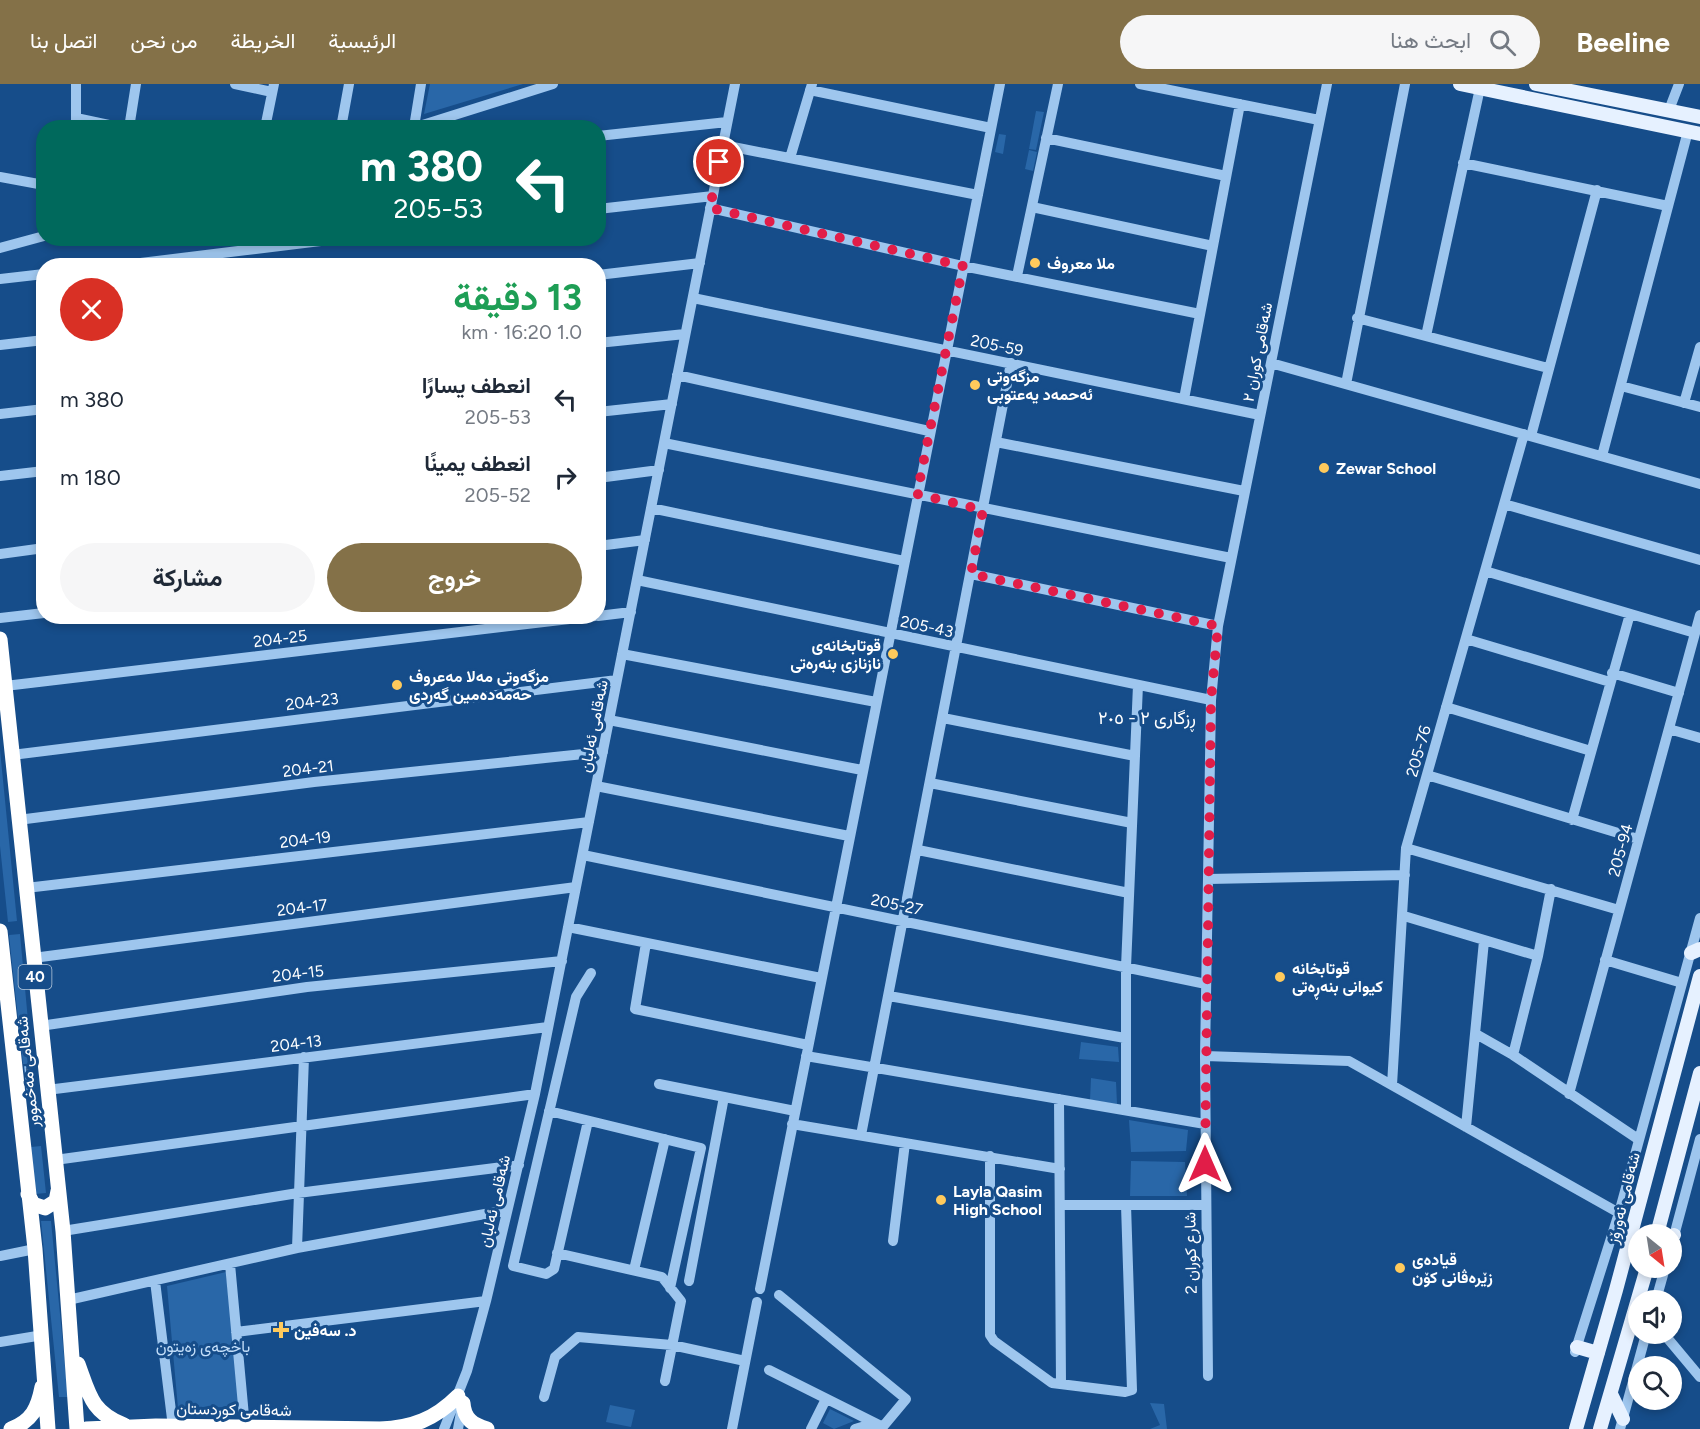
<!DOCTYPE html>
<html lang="ar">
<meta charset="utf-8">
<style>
body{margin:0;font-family:Figtree,Vazirmatn,sans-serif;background:#f6f6f7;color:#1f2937;direction:rtl;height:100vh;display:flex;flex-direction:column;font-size:22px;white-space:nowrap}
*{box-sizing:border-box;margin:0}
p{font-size:20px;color:#747a83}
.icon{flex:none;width:33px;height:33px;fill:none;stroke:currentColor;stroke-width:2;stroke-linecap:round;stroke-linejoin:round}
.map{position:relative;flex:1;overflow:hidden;direction:ltr}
.side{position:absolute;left:36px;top:174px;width:570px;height:366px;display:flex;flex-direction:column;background:#fff;border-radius:24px;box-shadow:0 3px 9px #0003;direction:rtl}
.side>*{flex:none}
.guide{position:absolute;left:36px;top:36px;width:570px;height:126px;border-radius:24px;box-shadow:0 3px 9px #0003;direction:rtl;background:#00695c;color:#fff;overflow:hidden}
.needle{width:39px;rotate:150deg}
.controls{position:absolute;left:1628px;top:1140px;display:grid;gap:12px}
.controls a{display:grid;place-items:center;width:54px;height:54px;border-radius:50%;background:#fff;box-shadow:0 3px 9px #0003;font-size:30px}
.pin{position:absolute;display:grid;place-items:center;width:51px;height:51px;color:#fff;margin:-26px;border:3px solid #fff;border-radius:50%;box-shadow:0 2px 6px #0007}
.me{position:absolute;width:66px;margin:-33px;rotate:0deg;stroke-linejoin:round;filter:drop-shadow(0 0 4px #0008)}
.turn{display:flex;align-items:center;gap:21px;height:126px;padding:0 24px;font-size:27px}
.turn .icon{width:78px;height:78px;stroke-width:2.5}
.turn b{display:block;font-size:42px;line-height:51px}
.round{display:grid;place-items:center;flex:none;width:63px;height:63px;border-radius:32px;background:#f6f6f7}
.headline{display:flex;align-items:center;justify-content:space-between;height:102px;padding:0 24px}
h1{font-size:36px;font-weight:700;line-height:45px;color:#1e9e55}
.primary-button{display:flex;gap:12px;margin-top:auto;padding:12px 24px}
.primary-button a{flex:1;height:69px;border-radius:36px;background:#847148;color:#fff;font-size:24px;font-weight:700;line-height:69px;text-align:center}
.primary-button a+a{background:#f6f6f7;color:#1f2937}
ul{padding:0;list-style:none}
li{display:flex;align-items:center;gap:18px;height:78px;padding:0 24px}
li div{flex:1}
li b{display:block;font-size:22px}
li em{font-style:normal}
header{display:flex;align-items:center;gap:36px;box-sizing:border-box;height:84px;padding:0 30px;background:#847148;color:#fff}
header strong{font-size:28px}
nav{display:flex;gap:33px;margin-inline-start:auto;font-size:21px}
.search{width:420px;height:54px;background:#f6f6f7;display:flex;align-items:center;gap:15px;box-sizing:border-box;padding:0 21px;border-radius:33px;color:#747a83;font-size:22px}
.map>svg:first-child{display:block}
.green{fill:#2967a8}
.water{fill:#3a628f;stroke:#91c1f1;stroke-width:1.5}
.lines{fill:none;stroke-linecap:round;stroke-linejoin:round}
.minor{stroke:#9ec6ee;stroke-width:10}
.major{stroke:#e6f1ff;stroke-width:14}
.highway{stroke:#fff;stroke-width:15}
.route{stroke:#e11d48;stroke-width:10;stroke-dasharray:0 18}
.poi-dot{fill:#ffca5c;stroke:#164d8a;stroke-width:2}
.labels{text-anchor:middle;stroke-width:6;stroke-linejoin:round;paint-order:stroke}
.shield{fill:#164d8a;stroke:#b9cadc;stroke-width:1.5}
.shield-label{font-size:15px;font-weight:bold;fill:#fff}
.poi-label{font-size:16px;font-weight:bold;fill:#fff;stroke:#164d8a;text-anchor:start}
.street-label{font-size:16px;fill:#fff;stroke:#164d8a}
.park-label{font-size:16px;fill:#c4dffa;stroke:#164d8a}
.neighbourhood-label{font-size:18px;fill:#fff;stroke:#164d8a}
</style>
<header>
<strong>Beeline</strong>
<div class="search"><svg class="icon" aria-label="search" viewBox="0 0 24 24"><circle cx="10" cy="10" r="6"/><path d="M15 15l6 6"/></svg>ابحث هنا</div>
<nav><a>الرئيسية</a><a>الخريطة</a><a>من نحن</a><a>اتصل بنا</a></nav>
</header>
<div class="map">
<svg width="1700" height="1345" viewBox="0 0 1700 1345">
<rect width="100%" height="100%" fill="#164d8a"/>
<path class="green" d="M 430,0 L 523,0 L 424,30 Z
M 1036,27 L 1044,28 L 1036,66 L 1029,65 Z
M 999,50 L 1006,51 L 1003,70 L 995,68 Z
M 1029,66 L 1037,68 L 1033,87 L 1025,85 Z
M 0,666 L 17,837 L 8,838 L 0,762 Z
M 20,850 L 32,980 L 23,980 L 9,851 Z
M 1081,958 L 1118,963 L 1119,978 L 1079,975 Z
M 1091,994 L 1116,998 L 1117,1020 L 1090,1016 Z
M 1129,1036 L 1188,1046 L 1186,1067 L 1131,1068 Z
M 41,1062 L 46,1109 L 35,1110 L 31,1063 Z
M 1131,1077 L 1185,1078 L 1187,1112 L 1130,1112 Z
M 41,1137 L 51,1137 L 68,1313 L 59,1313 Z
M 226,1188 L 240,1323 L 178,1324 L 167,1202 Z
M 1150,1319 L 1164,1320 L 1167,1345 L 1150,1345 L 1160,1341 Z
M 610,1321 L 635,1326 L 631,1343 L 606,1338 Z
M 830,1325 L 854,1337 L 834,1345 L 823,1339 Z"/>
<path class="water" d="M 25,983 L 30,983 L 33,1011 L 28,1011 Z"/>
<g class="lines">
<path class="minor" d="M 76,0 L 76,44
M 235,0 L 272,8
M 1140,0 L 1319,36
M 810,6 L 991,44
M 1669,26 L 1679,0
M 76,34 L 123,44
M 414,43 L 421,0
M 129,44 L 136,0
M 265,44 L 274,0
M 341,44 L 349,0
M 413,44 L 553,0
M 598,52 L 727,38
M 1046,54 L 1226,92
M 723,61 L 978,111
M 790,74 L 812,0
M 1463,79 L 1668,122
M 0,93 L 44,101
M 1032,123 L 1213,162
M 710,124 L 963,182 L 1200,230
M 598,125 L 713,112
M 0,164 L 44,152
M 116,182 L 345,154
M 598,191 L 700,179
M 1017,192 L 1058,0
M 0,195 L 44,190
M 693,214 L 1260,331
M 1357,234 L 1548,284
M 1426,252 L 1480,4
M 598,259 L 685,250
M 0,261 L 44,256
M 1271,279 L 1700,400
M 677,291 L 929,347
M 1346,300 L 1405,0
M 1621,302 L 1700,323
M 1184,315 L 1240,20
M 1684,319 L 1700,263
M 598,328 L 672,320
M 0,330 L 44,325
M 1531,352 L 1597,106
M 996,358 L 1244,407
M 664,359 L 1231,474
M 1602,372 L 1688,47
M 0,392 L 44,387
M 598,394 L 659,386
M 1504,420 L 1700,476
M 651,424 L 904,477
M 598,462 L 645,456
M 0,470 L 44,464
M 1485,487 L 1695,549
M 971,490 L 1218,542
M 637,496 L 1211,616
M 598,532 L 631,528
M 0,534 L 44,529
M 1466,555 L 1610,598
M 622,570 L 876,618
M 1612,589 L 1679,609
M 5,602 L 595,532
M 1446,623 L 1591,667
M 943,634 L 1135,672
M 609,636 L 862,686
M 1669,645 L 1700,654
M 12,671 L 617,596
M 1427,691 L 1638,755
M 930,699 L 1132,739
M 596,702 L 849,752
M 18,736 L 314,698 L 603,668
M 1572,736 L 1630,530
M 1406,764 L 1619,826
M 918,766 L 1129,809
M 583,771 L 1206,900
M 1208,795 L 1405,791
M 26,804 L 589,738
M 1404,832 L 1538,872
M 568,843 L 821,894
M 646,859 L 635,925 L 808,961
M 33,874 L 576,803
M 1605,876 L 1682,899
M 889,912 L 1125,954
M 40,942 L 307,903 L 562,877
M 1476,950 L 1513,971 L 1638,1055
M 1513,971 L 1538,872 L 1551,805
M 806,972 L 1205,1040
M 1205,972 L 1349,977 L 1619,1129
M 659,1000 L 795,1027
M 1392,1001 L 1406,764 L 1524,350
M 47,1006 L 548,943
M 1569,1010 L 1700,531
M 1059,1015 L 1061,1300
M 1126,1026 L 1126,883 L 1138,601
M 549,1027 L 701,1064 L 670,1204
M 588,1037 L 554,1185 L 546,1190 L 513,1182 L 576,913 L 591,889
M 792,1040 L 1060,1085
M 1466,1043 L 1484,857
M 861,1051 L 1011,279
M 990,1072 L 990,1251 L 994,1257 L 1052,1299 L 1125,1308 L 1132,1306 L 1126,1121
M 55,1076 L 535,1010
M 1060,1121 L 1205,1121
M 63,1147 L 298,1109 L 519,1081
M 893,1157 L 905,1059
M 1671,1163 L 1700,1055
M 297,1164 L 304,973
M 557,1169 L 662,1193 L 681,1217 L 665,1297
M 0,1172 L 35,1165
M 230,1180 L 245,1343
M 634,1186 L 665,1055
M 155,1197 L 173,1343
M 689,1197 L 724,1013
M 760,1205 L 1000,0
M 779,1211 L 906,1315 L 881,1345
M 68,1216 L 297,1164 L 507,1126
M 1656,1216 L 1665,1184
M 236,1248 L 486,1217
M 1664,1250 L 1700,1293
M 0,1258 L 43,1251
M 1575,1268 L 1619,1129 L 1700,834
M 769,1286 L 883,1343
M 1208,1292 L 1205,972 L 1211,616 L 1218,542 L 1327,0
M 544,1313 L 555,1273 L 578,1253 L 672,1261 L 745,1277
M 444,1345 L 467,1287 L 486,1217 L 535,1010 L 735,0
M 458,1345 L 462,1323
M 732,1345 L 757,1218
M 811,1345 L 826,1315
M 855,1345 L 875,1339
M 1620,1345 L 1646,1250"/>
<path class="major" d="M 1460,0 L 1700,50
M 1536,0 L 1700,33
M 1691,869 L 1700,865
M 1657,1150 L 1700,989
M 1671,1153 L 1674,1151
M 1577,1263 L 1598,1269
M 1611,1310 L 1623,1335
M 1576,1345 L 1616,1206 L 1700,892
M 1600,1345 L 1647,1184"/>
<path class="highway" d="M 0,555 L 63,1147 L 77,1345
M 0,847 L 35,1165 L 48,1345
M 28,1110 L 33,1120 L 45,1124 L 56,1117 L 58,1107
M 78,1280 C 89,1310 91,1328 124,1341
M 463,1319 C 464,1335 473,1341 487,1345
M 11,1345 C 32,1337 38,1324 42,1303
M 86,1345 L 156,1342 L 383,1345
M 380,1345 C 412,1344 435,1335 458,1312"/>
</g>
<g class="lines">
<path class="route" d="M 719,78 L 710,124 L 963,182 L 917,410 L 983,426 L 971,490 L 1218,542 L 1211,616 L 1205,1080"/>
</g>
<g class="poi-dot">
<circle cx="1035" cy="179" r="6"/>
<circle cx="975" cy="301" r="6"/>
<circle cx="1324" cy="384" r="6"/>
<circle cx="893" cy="570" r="6"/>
<circle cx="397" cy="601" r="6"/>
<circle cx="1280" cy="893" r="6"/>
<circle cx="941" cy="1116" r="6"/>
<circle cx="1400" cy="1184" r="6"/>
<path d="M278 1237h6v6h6v6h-6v6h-6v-6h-6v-6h6z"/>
</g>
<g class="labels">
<rect class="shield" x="18.5" y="881" width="33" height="24" rx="4.5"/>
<g class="shield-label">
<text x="35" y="898">40</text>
</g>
<g class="poi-label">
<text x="1047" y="185">ملا معروف</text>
<text x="987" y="298">مزگەوتی<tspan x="987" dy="18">ئەحمەد یەعتوبی</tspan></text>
<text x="1336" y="390">Zewar School</text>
<text x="881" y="567" text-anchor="end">قوتابخانەی<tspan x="881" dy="18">نازنازی بنەرەتی</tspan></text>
<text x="409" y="598">مزگەوتی مەلا مەعروف<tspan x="409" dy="18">حەمەدەمین گەردی</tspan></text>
<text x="1292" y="890">قوتابخانە<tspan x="1292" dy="18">کیوانی بنەڕەتی</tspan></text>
<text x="953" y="1113">Layla Qasim<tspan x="953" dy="18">High School</tspan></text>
<text x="1412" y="1181">قیادەی<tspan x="1412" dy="18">زێرەڤانی کۆن</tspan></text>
<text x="294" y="1252">د. سەفین</text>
</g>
<g class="street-label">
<text transform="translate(997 261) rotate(12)" y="6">205-59</text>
<text transform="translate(1257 268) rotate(-79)" y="6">شەقامی کوران ٢</text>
<text transform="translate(927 542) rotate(12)" y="6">205-43</text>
<text transform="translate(280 554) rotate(-7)" y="6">204-25</text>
<text transform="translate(312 617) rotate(-7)" y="6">204-23</text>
<text transform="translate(593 642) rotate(-79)" y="6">شەقامی ئەلبان</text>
<text transform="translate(1418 667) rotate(-74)" y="6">205-76</text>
<text transform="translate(308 684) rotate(-7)" y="6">204-21</text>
<text transform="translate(305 755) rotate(-7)" y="6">204-19</text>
<text transform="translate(1620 766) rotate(-75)" y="6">205-94</text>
<text transform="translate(897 820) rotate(12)" y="6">205-27</text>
<text transform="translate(302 823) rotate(-7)" y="6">204-17</text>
<text transform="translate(298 889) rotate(-7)" y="6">204-15</text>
<text transform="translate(296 959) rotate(-7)" y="6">204-13</text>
<text transform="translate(27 988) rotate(-96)" y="6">شەقامی مەخموور</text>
<text transform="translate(1623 1114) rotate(-76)" y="6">شەقامی نەورۆز</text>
<text transform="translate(494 1117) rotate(-77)" y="6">شەقامی ئەلبان</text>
<text transform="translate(1190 1169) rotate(-91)" y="6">شارع كوران 2</text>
<text transform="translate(234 1325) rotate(1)" y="6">شەقامی کوردستان</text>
</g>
<g class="park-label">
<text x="203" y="1268">باخچەی زەیتون</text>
</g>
<g class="neighbourhood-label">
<text x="1147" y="640">ڕزگاری ٢ - ٢٠٥</text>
</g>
</g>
</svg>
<div class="controls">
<a><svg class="needle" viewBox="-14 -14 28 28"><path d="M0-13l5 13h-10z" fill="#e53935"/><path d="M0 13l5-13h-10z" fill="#747a83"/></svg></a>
<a><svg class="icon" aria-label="sound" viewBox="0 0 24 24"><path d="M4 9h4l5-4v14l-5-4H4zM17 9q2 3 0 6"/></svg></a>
<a><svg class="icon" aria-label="search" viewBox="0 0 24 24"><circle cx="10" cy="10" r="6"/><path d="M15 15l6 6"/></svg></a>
</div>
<div class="pin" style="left:719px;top:78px;background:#d93025"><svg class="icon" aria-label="arrive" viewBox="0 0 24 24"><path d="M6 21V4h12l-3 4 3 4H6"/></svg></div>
<svg class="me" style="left:1205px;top:1080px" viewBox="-20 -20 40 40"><path d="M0-17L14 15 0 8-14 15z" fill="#e11d48" stroke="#fff" stroke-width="4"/></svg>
<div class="guide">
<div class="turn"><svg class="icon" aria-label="left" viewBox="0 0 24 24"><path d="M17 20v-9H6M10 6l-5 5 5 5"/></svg><div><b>380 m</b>205-53</div></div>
</div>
<section class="side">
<div class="headline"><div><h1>13 دقيقة</h1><p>1.0 km · 16:20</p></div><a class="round" style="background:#d93025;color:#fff"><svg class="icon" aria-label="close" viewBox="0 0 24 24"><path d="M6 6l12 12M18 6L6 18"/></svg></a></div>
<ul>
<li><svg class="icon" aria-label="left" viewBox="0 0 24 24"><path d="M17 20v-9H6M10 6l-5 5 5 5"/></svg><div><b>انعطف يسارًا</b><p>205-53</p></div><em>380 m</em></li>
<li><svg class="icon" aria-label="right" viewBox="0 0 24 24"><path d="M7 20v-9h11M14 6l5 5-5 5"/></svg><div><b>انعطف يمينًا</b><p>205-52</p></div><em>180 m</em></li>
</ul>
<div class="primary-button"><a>خروج</a><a>مشاركة</a></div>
</section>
</div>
